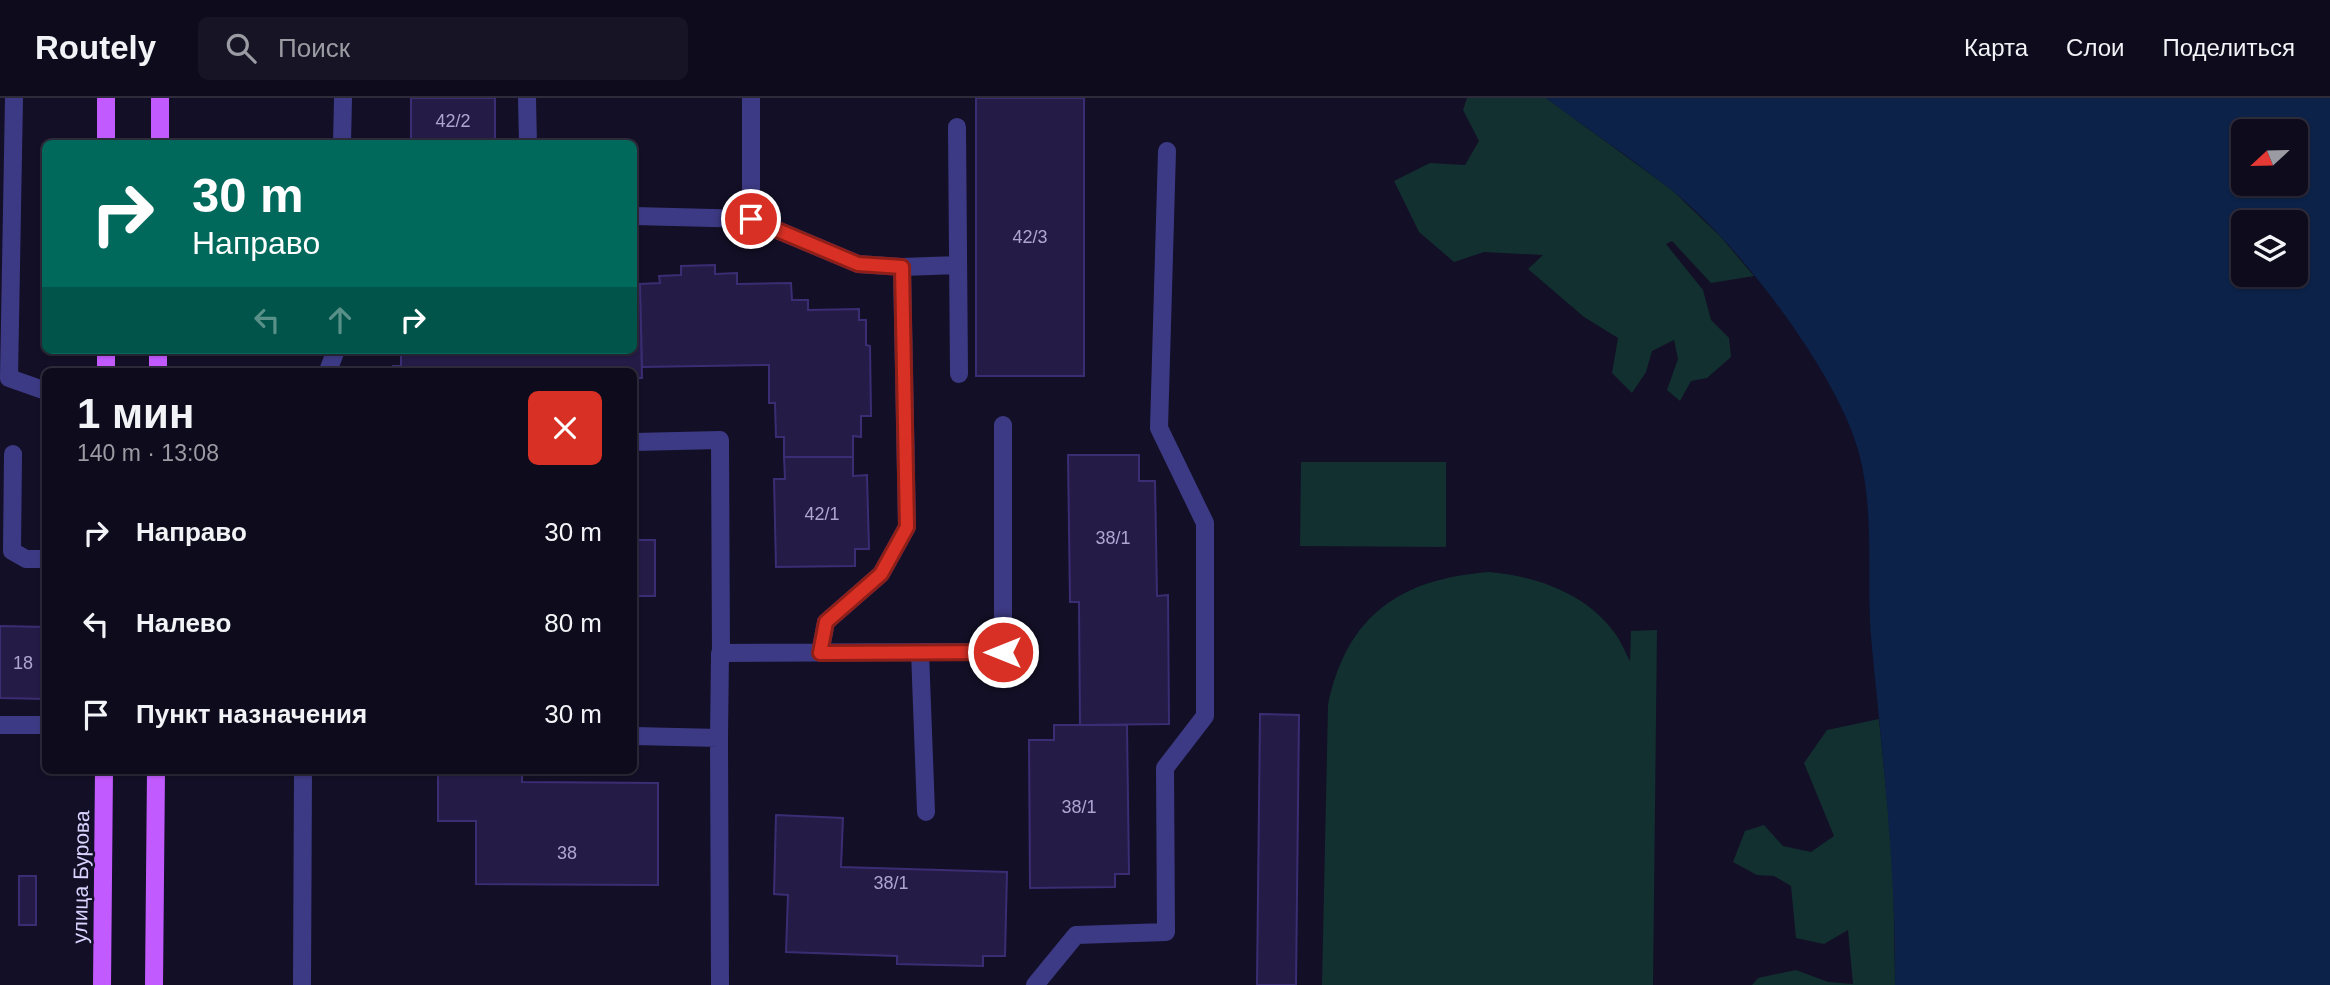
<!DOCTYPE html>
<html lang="ru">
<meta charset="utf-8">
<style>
body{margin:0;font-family:Arial,sans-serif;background:#171425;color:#f1f3f6;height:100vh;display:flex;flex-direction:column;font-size:26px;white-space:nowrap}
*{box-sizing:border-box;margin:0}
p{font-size:23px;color:#9b9ba3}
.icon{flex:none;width:38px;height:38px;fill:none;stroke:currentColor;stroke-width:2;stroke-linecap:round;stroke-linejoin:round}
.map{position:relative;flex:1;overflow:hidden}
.side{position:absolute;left:42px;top:270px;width:595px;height:406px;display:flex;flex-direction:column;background:#0e0b1c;border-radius:10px;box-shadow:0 2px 5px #0004,0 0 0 2px #2e2b3b}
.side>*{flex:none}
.banner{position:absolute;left:42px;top:42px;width:595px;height:214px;border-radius:10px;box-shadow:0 2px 5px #0004,0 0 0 2px #2e2b3b;background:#00695c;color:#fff;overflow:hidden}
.needle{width:46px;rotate:248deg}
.controls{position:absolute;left:2231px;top:21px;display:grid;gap:14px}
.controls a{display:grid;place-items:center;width:77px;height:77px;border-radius:10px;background:#0e0b1c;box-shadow:0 2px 5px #0004,0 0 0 2px #2e2b3b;font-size:35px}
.pin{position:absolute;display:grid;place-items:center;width:60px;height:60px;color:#fff;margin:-30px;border:4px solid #fff;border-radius:50%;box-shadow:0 2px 7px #0007}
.me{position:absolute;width:77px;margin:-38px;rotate:270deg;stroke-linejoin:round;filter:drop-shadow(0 0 5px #0008)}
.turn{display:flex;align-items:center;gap:24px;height:147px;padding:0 35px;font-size:32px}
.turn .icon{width:91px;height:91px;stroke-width:2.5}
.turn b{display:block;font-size:49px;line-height:60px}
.lanes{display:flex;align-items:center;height:66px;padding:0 35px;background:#0003;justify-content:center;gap:35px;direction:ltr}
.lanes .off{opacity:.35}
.round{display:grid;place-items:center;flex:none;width:74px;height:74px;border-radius:10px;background:#171425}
.head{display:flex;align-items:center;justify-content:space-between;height:119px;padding:0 35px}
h1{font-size:42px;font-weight:700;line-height:52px}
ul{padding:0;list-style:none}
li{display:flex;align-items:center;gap:21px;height:91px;padding:0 35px}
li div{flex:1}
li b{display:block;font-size:26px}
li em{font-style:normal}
header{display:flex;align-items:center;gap:42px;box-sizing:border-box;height:98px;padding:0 35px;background:#0e0b1c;border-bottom:2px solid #2e2b3b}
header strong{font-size:33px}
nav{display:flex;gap:38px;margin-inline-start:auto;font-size:24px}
.search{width:490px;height:63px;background:#171425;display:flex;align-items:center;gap:18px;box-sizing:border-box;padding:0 24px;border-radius:10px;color:#9b9ba3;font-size:26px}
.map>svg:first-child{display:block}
.green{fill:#12302f}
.water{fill:#0c2248;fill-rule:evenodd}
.building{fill:#241b47;stroke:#3b2d73;stroke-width:2}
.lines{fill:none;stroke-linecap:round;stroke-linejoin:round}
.service{stroke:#3d3a85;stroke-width:18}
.primary{stroke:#c25bff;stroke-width:18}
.route-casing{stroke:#8d1f18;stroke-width:18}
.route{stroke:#d93025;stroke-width:12}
.labels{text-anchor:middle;stroke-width:5;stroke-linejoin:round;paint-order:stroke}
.number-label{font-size:18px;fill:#aca6d1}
.street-label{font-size:21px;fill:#d9d4ff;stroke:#130f26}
</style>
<header>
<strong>Routely</strong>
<div class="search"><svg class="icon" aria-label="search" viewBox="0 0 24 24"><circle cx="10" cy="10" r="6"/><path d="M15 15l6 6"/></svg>Поиск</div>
<nav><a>Карта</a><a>Слои</a><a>Поделиться</a></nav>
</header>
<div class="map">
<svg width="2330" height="887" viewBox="0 0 2330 887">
<rect width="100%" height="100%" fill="#130f26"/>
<path class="green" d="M 1467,0 L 1546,0 L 1672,92 L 1720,138 L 1754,178 L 1711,185 L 1672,143 L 1666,146 L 1703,192 L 1711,222 L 1729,240 L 1731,259 L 1707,280 L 1691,283 L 1680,303 L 1667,292 L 1678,261 L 1674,242 L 1652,253 L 1646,274 L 1632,295 L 1612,275 L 1618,240 L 1584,219 L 1528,171 L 1543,157 L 1484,154 L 1454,164 L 1419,134 L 1394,83 L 1430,65 L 1465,67 L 1479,43 L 1463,12 Z
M 1301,364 L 1446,364 L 1446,449 L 1300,448 Z
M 1489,474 C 1536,478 1585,495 1614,534 C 1621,543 1625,554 1630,563 L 1631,533 L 1657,532 L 1653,887 L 1322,887 L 1328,607 C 1347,517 1400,481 1489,474 Z
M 1879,621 L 1893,762 L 1895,887 L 1752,887 L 1758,880 L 1796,872 L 1828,884 L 1853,886 L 1848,832 L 1824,846 L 1796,840 L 1791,788 L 1774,778 L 1757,777 L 1733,764 L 1745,733 L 1764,727 L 1783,748 L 1811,754 L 1834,738 L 1804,665 L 1827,632 Z"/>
<path class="water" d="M 1546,0 L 2330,0 L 2330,887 L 1895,887 C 1896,774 1883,662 1872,550 C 1865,485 1876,419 1859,355 C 1838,275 1735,141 1670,91 C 1630,59 1587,31 1546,0 ZM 2244,33 L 2296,33 L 2296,86 L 2244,86 ZM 2244,124 L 2296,124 L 2296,177 L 2244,177 Z"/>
<path class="building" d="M 411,0 L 495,0 L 495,46 L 411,45 Z
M 976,0 L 1084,0 L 1084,278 L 976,278 Z
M 715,167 L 715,176 L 737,175 L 737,186 L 791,185 L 792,202 L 808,202 L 808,212 L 859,211 L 859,222 L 866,222 L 866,247 L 870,248 L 871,318 L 861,318 L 861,339 L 853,338 L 853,359 L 784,359 L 784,339 L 776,339 L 775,305 L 769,305 L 769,267 L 642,269 L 640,186 L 660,185 L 659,178 L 681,177 L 681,168 Z
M 634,186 L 640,186 L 642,280 L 634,280 L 634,273 L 393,273 L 393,268 L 401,268 L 401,252 L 634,252 Z
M 1068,357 L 1139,357 L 1139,383 L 1155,383 L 1157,498 L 1168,497 L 1169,626 L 1080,627 L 1079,504 L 1070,504 Z
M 784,359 L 853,359 L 853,378 L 867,377 L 869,451 L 855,451 L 855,468 L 776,469 L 774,381 L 785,381 Z
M 634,442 L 655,442 L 655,498 L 634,498 Z
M 0,528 L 46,529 L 46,601 L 0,600 Z
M 1260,616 L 1299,617 L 1296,887 L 1257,887 Z
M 1054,627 L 1127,627 L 1129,776 L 1115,776 L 1115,789 L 1030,790 L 1029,642 L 1054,642 Z
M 438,672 L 522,672 L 522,684 L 658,685 L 658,787 L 476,786 L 476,723 L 438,723 Z
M 776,717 L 843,720 L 841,769 L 1007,774 L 1005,858 L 983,858 L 983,868 L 897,866 L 897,858 L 786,854 L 788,797 L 774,796 Z
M 19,778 L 36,778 L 36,827 L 19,827 Z"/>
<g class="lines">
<path class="service" d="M 14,0 L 9,280 L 46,293
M 527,0 L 528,46
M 751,0 L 751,121
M 957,29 L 959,276
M 342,46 L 343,0
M 634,118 L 751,121 L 858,166 L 902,169 L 907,429 L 881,476 L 826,524 L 820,555
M 902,169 L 958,167
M 328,273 L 336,252
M 634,344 L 720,342 L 721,561
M 13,356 L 12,453 L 26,461 L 46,461
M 0,627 L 46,627
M 634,638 L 719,640 L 720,555 L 920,554
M 719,640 L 720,887
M 926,714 L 920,554 L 1003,554 L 1003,327
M 302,887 L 303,672
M 1035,887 L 1076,837 L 1166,834 L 1165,670 L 1205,618 L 1205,425 L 1159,330 L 1167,53"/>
<path class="primary" d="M 106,46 L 106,0
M 160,46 L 160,0
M 106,273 L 106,252
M 158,273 L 158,252
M 102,887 L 104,672
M 154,887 L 156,672"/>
</g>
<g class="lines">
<g class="route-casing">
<path id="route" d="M 751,121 L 858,166 L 902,169 L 907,429 L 881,476 L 826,524 L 820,555 L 1003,554"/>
</g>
<use href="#route" class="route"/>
</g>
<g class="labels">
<g class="number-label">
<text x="453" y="29">42/2</text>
<text x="1030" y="145">42/3</text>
<text x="822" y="422">42/1</text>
<text x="1113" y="446">38/1</text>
<text x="23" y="571">18</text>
<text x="1079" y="715">38/1</text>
<text x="567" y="761">38</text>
<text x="891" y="791">38/1</text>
</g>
<g class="street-label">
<text transform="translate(81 779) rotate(-89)" y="7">улица Бурова</text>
</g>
</g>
</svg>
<div class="controls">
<a><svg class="needle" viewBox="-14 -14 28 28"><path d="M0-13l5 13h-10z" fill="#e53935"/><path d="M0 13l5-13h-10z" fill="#9b9ba3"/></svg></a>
<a><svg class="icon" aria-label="layers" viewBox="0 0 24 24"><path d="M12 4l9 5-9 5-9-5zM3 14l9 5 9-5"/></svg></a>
</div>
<div class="pin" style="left:751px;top:121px;background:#d93025"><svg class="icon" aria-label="arrive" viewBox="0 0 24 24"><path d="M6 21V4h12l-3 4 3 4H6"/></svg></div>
<svg class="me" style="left:1003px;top:554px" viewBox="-20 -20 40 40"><circle r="17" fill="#d93025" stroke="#fff" stroke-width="3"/><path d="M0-11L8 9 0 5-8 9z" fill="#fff"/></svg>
<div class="banner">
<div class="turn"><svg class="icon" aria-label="right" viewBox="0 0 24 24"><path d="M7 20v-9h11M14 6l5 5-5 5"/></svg><div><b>30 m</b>Направо</div></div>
<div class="lanes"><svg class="icon off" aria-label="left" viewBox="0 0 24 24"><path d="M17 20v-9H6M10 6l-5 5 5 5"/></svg><svg class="icon off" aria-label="ahead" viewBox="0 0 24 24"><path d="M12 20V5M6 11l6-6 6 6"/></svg><svg class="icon" aria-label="right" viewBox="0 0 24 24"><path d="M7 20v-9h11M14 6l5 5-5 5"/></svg></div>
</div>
<section class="side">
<div class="head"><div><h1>1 мин</h1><p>140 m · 13:08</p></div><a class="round" style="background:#d93025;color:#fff"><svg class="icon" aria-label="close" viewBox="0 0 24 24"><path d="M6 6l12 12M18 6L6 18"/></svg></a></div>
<ul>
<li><svg class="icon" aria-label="right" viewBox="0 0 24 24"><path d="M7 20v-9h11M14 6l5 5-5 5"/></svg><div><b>Направо</b></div><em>30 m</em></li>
<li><svg class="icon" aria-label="left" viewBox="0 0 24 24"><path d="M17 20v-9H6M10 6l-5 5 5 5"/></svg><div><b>Налево</b></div><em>80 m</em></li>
<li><svg class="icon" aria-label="arrive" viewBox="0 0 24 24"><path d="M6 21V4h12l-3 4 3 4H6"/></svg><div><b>Пункт назначения</b></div><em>30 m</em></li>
</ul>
</section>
</div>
